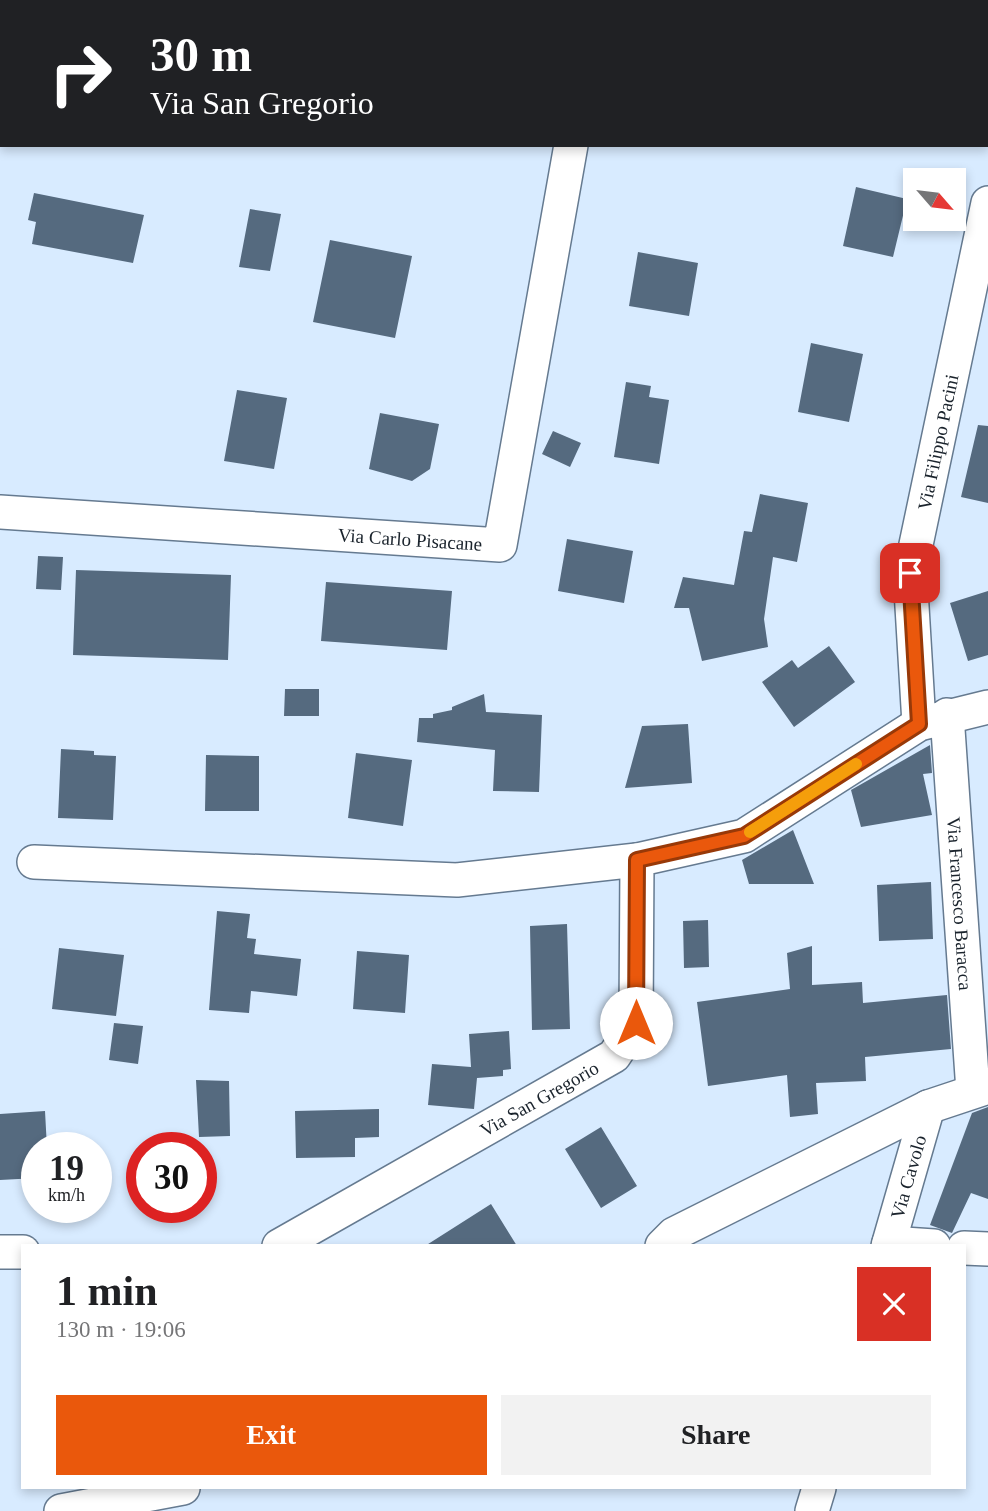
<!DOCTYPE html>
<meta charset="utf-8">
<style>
body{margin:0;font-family:Georgia,serif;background:#f2f2f2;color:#202124;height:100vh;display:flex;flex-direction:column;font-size:26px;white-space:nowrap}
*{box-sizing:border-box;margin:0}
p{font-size:23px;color:#757577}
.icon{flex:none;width:38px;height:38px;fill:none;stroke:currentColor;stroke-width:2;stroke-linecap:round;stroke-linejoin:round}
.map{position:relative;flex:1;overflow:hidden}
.details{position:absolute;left:21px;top:1244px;width:945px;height:245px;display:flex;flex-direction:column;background:#fff;border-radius:0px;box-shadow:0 4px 10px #0003}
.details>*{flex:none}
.banner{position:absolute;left:0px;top:0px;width:989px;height:147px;box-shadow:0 4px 10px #0003;background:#202124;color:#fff;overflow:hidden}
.needle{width:46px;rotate:118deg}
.buttons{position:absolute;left:903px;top:168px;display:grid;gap:14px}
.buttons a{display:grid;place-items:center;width:63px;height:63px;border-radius:0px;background:#fff;box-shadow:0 4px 10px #0003;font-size:35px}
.speed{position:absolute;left:21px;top:1132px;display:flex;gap:14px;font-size:35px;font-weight:700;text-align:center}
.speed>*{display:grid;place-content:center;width:91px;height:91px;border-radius:50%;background:#fff;box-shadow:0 4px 10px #0003;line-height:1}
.speed small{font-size:18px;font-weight:400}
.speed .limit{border:10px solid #d22;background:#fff;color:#111}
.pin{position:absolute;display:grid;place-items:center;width:60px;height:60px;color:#fff;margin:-30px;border-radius:14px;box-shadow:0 4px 10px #0006}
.me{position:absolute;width:77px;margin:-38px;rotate:0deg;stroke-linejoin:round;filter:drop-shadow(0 0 5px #0008)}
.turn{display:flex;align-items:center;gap:24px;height:147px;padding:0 35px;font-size:32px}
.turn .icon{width:91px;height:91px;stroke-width:2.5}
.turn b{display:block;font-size:49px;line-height:60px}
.round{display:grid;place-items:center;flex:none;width:74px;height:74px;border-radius:0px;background:#f2f2f2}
.head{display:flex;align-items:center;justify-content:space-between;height:119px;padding:0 35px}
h1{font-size:42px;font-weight:700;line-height:52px}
.primary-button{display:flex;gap:14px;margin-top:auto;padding:14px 35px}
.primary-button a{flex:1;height:80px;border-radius:0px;background:#ea580c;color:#fff;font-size:28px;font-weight:700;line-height:80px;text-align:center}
.primary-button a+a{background:#f2f2f2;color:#202124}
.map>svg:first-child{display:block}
.building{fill:#556a7f}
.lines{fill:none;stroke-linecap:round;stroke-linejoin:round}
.street-casing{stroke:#657a90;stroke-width:36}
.street{stroke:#fff;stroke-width:33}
.route-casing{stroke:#983908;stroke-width:18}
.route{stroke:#ea580c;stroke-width:12}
.slow{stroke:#f59e0b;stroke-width:12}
.labels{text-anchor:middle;stroke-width:7;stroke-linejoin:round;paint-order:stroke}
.street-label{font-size:19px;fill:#1a232c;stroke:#f2f6fb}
</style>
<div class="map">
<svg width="988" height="1511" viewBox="0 0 988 1511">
<rect width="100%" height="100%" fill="#d8ebff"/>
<path class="building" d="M 856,187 L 907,199 L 893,257 L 843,246 Z
M 34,193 L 144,215 L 133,263 L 32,244 L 36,222 L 28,220 Z
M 250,209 L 281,214 L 270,271 L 239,267 Z
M 330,240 L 412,256 L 395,338 L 313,322 Z
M 638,252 L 698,263 L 689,316 L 629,306 Z
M 811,343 L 863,354 L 849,422 L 798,412 Z
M 626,382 L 651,386 L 649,397 L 669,400 L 659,464 L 614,457 Z
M 237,390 L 287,398 L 274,469 L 224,461 Z
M 380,413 L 439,424 L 430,469 L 412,481 L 369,469 Z
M 978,425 L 988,426 L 988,503 L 961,497 Z
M 553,431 L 581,443 L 570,467 L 542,454 Z
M 760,494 L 808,503 L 797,562 L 773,557 L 764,619 L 768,647 L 702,661 L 689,608 L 674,608 L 683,577 L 734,585 L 744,531 L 752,532 Z
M 567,539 L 633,551 L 624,603 L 558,591 Z
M 38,556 L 63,557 L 61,590 L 36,589 Z
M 76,570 L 231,575 L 228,660 L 73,655 Z
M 326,582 L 452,591 L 447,650 L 321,641 Z
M 988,591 L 988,655 L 968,661 L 950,603 Z
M 829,646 L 855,682 L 794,727 L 762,682 L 792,660 L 798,668 Z
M 285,689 L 319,689 L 319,716 L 284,716 Z
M 484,694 L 486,712 L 542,715 L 539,792 L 493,791 L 495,750 L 417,742 L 419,718 L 433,718 L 433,714 L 452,710 L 452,707 Z
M 688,724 L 692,783 L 625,788 L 642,726 Z
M 930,745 L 932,773 L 923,774 L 932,815 L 861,827 L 851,790 Z
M 61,749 L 94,751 L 94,755 L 116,756 L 113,820 L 58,818 Z
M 356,753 L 412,760 L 403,826 L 348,818 Z
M 206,755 L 259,756 L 259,811 L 205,811 Z
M 793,830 L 814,884 L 749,884 L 742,860 Z
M 931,882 L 933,939 L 879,941 L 877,885 Z
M 217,911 L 250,914 L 247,938 L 256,939 L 254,954 L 301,959 L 297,996 L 251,991 L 249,1013 L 209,1010 Z
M 708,920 L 709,967 L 684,968 L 683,921 Z
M 567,924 L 570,1029 L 532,1030 L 530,926 Z
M 812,946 L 812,985 L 862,982 L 863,1003 L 947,995 L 951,1049 L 865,1057 L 866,1081 L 816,1083 L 818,1114 L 790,1117 L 787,1075 L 708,1086 L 697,1002 L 790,989 L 787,953 Z
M 59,948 L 124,955 L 116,1016 L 52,1009 Z
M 357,951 L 409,955 L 405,1013 L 353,1009 Z
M 114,1023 L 143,1026 L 138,1064 L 109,1060 Z
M 509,1031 L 511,1069 L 503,1070 L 503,1076 L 477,1078 L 474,1109 L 428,1105 L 432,1064 L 471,1067 L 469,1034 Z
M 196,1080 L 229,1081 L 230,1136 L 199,1137 Z
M 988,1107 L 988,1199 L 971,1193 L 952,1233 L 930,1225 L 972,1113 Z
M 379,1109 L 379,1137 L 355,1138 L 355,1157 L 296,1158 L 295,1111 Z
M 45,1111 L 47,1148 L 37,1148 L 37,1178 L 0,1180 L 0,1114 Z
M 601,1127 L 637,1186 L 601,1208 L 565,1149 Z
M 491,1204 L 517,1246 L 425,1246 Z"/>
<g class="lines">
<g class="street-casing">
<g id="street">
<path d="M 596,2 L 597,0"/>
<path id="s1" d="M 0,512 L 500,545 L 571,145"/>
<path id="s2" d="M 947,715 L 973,1091"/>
<path id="s3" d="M 919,724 L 910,573 L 988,203"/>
<path d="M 34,862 L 457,880 L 637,860"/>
<path d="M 889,1243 L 934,1246"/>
<path id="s4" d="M 279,1246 L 614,1056 L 636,1023 L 637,860 L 744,836 L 919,724 L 988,707"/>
<path d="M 662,1246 L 674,1234 L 928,1107 L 988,1087"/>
<path id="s5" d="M 888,1246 L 928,1107"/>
<path d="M 964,1248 L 988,1249"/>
<path d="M 0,1252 L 23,1252"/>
<path d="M 61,1511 L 183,1488"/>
<path d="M 812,1511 L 819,1488"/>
</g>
</g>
<use href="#street" class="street"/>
</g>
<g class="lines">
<g class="route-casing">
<path id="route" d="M 636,1023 L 637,860 L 744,836 L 919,724 L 910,573"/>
</g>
<use href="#route" class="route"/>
<path class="slow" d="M 750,832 L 856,764"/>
</g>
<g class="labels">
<g class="street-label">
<text dy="7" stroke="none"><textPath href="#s3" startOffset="285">Via Filippo Pacini</textPath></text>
<text dy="7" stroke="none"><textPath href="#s1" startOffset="411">Via Carlo Pisacane</textPath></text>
<text dy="7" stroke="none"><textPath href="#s2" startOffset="189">Via Francesco Baracca</textPath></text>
<text dy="7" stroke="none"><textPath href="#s4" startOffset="299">Via San Gregorio</textPath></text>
<text dy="7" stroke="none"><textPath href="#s5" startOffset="72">Via Cavolo</textPath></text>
</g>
</g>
</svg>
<div class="buttons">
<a><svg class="needle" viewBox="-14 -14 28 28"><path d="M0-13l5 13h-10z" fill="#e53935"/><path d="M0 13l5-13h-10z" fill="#757577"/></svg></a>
</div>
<div class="speed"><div>19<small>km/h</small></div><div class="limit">30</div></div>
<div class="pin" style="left:910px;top:573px;background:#d93025"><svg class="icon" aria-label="arrive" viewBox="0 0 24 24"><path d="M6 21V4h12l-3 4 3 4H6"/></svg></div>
<svg class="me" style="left:636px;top:1023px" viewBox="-20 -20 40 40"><circle r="19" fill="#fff"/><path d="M0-13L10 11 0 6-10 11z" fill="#ea580c"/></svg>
<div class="banner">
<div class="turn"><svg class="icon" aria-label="right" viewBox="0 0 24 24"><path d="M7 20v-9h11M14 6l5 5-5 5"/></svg><div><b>30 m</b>Via San Gregorio</div></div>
</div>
<section class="details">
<div class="head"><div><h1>1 min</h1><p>130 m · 19:06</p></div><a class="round" style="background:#d93025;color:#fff"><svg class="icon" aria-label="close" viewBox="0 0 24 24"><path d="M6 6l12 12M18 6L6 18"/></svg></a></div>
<div class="primary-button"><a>Exit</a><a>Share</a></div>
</section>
</div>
